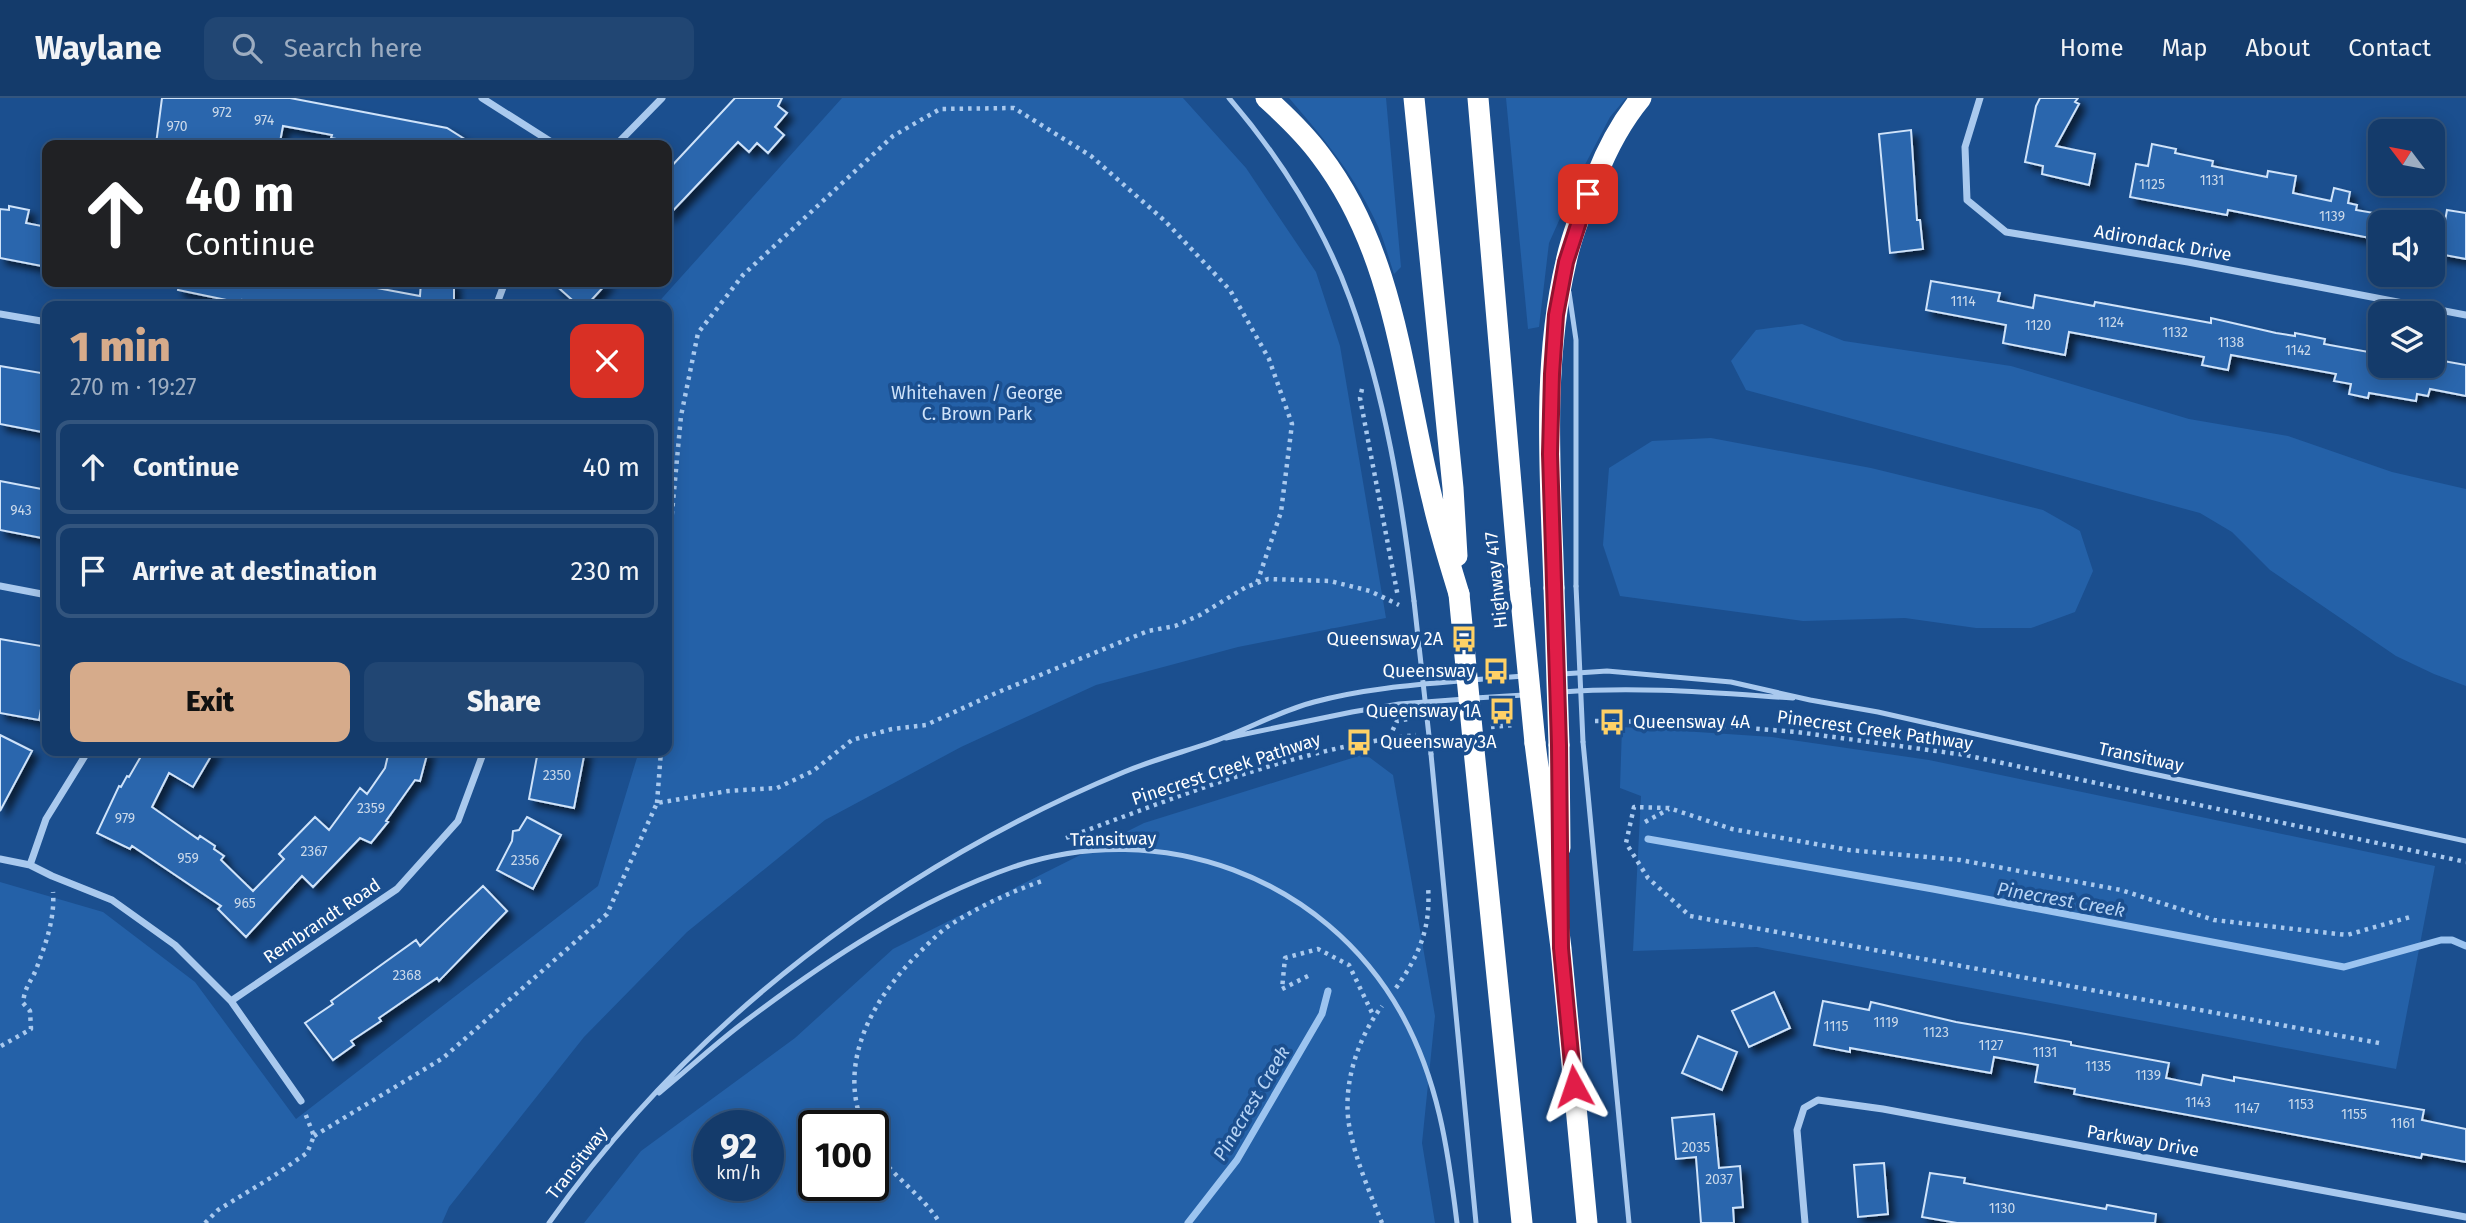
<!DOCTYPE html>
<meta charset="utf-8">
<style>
body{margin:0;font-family:"Fira Sans",sans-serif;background:#214673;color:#f1f3f6;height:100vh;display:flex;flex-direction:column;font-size:26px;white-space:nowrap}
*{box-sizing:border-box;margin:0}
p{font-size:23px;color:#9dadc1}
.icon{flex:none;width:38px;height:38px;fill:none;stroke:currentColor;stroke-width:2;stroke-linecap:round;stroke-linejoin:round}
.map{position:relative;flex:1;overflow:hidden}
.side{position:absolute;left:42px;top:203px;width:630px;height:455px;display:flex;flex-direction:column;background:#143b6b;border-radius:14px;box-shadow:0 4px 18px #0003,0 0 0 2px #33557e}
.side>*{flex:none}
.hud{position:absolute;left:42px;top:42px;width:630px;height:147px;border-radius:14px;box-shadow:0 4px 18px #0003,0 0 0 2px #33557e;background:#202124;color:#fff;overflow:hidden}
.needle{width:46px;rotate:302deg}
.controls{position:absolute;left:2368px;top:21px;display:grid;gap:14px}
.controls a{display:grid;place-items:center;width:77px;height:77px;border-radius:14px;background:#143b6b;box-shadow:0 4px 18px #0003,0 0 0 2px #33557e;font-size:35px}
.speed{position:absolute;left:693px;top:1012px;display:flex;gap:14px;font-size:35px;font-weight:700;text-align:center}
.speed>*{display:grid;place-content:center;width:91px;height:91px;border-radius:50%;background:#143b6b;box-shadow:0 4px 18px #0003,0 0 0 2px #33557e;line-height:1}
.speed small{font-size:18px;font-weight:400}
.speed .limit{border:4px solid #111;border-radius:10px;background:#fff;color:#111}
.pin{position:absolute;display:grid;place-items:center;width:60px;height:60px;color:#fff;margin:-30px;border-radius:14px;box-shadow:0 4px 10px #0006}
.me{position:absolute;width:77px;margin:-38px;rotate:355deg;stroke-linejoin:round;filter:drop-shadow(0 0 5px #0008)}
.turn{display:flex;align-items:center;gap:24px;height:147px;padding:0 28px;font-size:32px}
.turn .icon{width:91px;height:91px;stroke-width:2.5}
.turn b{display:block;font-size:49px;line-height:60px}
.round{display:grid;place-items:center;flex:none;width:74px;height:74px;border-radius:14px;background:#214673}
.summary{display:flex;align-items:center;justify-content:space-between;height:119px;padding:0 28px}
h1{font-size:42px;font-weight:800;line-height:52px;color:#d6ab8b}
.primary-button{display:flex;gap:14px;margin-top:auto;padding:14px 28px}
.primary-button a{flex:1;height:80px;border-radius:14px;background:#d6ab8b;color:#111;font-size:28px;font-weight:800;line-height:80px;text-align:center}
.primary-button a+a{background:#214673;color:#f1f3f6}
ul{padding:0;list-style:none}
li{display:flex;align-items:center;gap:21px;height:94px;margin:0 14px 10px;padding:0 14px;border:4px solid #33557e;border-radius:14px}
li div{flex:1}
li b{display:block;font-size:26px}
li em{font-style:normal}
header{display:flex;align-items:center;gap:42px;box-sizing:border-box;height:98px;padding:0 35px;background:#143b6b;border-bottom:2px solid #33557e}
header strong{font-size:33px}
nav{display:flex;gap:38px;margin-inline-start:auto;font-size:24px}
.search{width:490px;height:63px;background:#214673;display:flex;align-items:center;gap:18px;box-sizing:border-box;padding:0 24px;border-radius:14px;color:#9dadc1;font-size:26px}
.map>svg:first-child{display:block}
.green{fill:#2461a8;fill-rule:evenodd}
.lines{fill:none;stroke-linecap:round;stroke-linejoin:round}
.stream{stroke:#9cc4f0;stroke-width:7}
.building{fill:#2a66ad;stroke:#cfe3fa;stroke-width:2;filter:url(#shadow)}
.path{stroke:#a9c9ee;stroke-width:4.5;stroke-dasharray:3.5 5;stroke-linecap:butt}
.lane{stroke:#a9c9ee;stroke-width:5}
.street{stroke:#a9c9ee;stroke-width:7}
.highway{stroke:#fff;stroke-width:21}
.lane-bridge{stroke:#a9c9ee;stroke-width:5}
.highway-bridge{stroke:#fff;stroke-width:21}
.route-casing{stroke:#92132f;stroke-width:18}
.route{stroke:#e11d48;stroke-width:12}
.labels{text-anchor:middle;stroke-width:7;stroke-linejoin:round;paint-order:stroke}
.number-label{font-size:14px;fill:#cad9ea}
.street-label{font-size:18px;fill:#fff;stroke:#1b4f8f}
.park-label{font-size:18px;fill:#cfe3fa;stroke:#1b4f8f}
.poi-label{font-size:18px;fill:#fff;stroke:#1b4f8f;text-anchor:end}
.water-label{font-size:19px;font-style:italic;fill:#b5d3f5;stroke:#1b4f8f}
</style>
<header>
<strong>Waylane</strong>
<div class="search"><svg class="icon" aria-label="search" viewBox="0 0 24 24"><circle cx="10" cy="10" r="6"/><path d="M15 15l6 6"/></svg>Search here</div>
<nav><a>Home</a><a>Map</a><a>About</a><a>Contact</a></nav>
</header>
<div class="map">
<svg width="2466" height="1125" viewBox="0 0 2466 1125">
<defs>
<filter id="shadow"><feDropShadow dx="6" dy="6" stdDeviation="3.5" flood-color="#0009"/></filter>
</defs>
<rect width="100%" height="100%" fill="#1b4f8f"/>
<path class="green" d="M 842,0 L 1183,0 L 1246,70 L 1316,174 L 1340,248 L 1386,520 L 1238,549 L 1096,587 L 961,649 L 825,722 L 687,834 L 584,939 L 449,1109 L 442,1125 L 0,1125 L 0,784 L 103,814 L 195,884 L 296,1021 L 598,788 L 639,653 L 667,653 L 667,208 L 655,208 Z
M 1289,0 L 1386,0 L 1401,169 L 1394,176 C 1388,158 1383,137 1374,120 C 1353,75 1321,37 1289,0 Z
M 1506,0 L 1626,0 L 1610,19 L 1578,80 L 1549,145 L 1539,229 L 1528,231 Z
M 1802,226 L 1844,243 L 2011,268 L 2189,321 L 2288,338 L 2392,374 L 2466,391 L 2466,588 L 2434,576 L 2396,558 L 2270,472 L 2232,434 L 2200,415 L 1746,292 L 1731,263 L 1756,232 Z
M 1711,340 L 1871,370 L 2043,412 L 2080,433 L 2093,473 L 2075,514 L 2031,530 L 1976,530 L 1905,520 L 1803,523 L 1620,498 L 1603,447 L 1609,370 L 1652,343 Z
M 1622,629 L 1772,639 L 1929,662 L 2435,768 L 2396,971 L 1757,849 L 1633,853 L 1641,698 L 1620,690 Z
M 1365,656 L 1393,677 L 1435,918 L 1422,1045 L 1435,1125 L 584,1125 L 641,1053 L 795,940 L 893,851 L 1144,725 ZM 709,1027 L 768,1027 L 768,1087 L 709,1087 ZM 814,1027 L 873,1027 L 873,1087 L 814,1087 Z"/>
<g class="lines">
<path class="stream" d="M 1648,741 L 1933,791 L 2344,869 L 2441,842 L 2452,842 L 2466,848
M 1188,1125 L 1237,1062 L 1322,916 L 1328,893"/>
</g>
<path class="building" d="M 162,0 L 290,0 L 447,30 L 474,47 L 357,47 L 358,45 L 331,40 L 332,37 L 283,28 L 280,44 L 277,43 L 276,47 L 249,47 L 226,43 L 225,47 L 166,47 L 156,46 Z
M 735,0 L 782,0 L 778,8 L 787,15 L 775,29 L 784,37 L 768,55 L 757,45 L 749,54 L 738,44 L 667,119 L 667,73 Z
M 2040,0 L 2078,0 L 2075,4 L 2079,6 L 2056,48 L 2095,56 L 2089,87 L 2042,76 L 2043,68 L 2025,64 L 2036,8 Z
M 1911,32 L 1917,122 L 1920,122 L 1923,151 L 1890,155 L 1879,36 Z
M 2152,46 L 2176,51 L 2175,55 L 2213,63 L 2212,68 L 2267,79 L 2268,73 L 2296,78 L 2293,95 L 2331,103 L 2334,90 L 2350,94 L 2348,105 L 2357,107 L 2356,112 L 2380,116 L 2380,142 L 2228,112 L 2227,117 L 2130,99 L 2136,66 L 2148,68 Z
M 9,108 L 29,112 L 26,125 L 47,129 L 47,169 L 0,160 L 0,111 L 9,112 Z
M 2447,112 L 2466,115 L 2466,161 L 2439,156 Z
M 1931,183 L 2000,195 L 1998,203 L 2033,210 L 2035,197 L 2094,208 L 2095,204 L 2211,225 L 2211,220 L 2276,235 L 2295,238 L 2295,235 L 2325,241 L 2324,246 L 2380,256 L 2380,268 L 2432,268 L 2432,261 L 2466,267 L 2466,298 L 2430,291 L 2428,298 L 2417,296 L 2416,303 L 2369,295 L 2368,300 L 2349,296 L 2351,286 L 2334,283 L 2336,276 L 2231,257 L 2228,272 L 2202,267 L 2204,259 L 2069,234 L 2065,257 L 2003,245 L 2006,227 L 1926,212 Z
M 179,184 L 367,184 L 366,188 L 420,198 L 421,184 L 454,184 L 454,208 L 276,208 L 242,202 L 241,205 L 178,192 Z
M 552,184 L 608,184 L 586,208 L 579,208 Z
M 0,268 L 47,276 L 47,335 L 0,326 Z
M 0,383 L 47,392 L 47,441 L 0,432 Z
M 0,541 L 47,549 L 47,578 L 39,622 L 0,615 Z
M 0,637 L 32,653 L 0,713 Z
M 144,653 L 214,653 L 193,689 L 169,675 L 152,709 L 198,741 L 200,738 L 215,748 L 214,751 L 224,758 L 221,762 L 253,793 L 284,761 L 279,756 L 315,719 L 329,732 L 360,690 L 367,696 L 385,670 L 389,653 L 428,653 L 420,683 L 415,682 L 386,723 L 388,724 L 371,745 L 360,740 L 313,789 L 302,778 L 246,839 L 218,811 L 221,808 L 132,748 L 130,751 L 97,735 L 119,688 L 121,689 L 127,678 L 129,679 Z
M 538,653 L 585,653 L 574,710 L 529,701 Z
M 527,719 L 561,737 L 533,791 L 497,772 L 512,743 L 513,733 L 519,732 Z
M 483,788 L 507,813 L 439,883 L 437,880 L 379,920 L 381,923 L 351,943 L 354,947 L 333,962 L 305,925 L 333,906 L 331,903 L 416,842 L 420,848 Z
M 1774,894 L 1790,930 L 1749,949 L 1732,913 Z
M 1823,903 L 1869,912 L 1871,904 L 1956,924 L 2071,944 L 2071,947 L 2169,965 L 2166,980 L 2201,987 L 2203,977 L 2234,983 L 2234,979 L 2424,1012 L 2422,1022 L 2466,1031 L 2466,1064 L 2422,1056 L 2421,1060 L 2074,996 L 2075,991 L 2035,984 L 2038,967 L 1994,959 L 1991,975 L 1850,950 L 1850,954 L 1814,947 Z
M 1698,938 L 1737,954 L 1722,992 L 1682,975 Z
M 1714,1016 L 1719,1070 L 1740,1068 L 1743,1109 L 1733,1110 L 1734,1125 L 1701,1125 L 1696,1059 L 1676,1061 L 1672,1020 Z
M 1884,1065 L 1888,1116 L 1858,1119 L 1854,1067 Z
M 1930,1075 L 1965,1080 L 1964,1085 L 2029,1097 L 2106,1111 L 2107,1107 L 2156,1116 L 2155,1125 L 1957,1125 L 1922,1119 Z"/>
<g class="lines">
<path class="path" d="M 1362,291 L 1360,300 L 1398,499
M 667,578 L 669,447 L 681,318 L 698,235 L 743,177 L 893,38 L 940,11 L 1014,10 L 1091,58 L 1165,123 L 1230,192 L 1269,261 L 1292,326 L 1281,414 L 1257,485
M 1595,623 L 1671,624 L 1797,634 L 1965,657 L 2466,764
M 1491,629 L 1513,627
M 1389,640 L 1397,623 L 1409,621
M 657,705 L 661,653
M 1645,724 L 1669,711
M 1066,740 C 1180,698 1294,651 1416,637
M 1308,878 L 1282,891 L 1285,860 L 1318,851 L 1349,867 L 1374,919
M 1396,890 C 1420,856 1431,829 1428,788
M 2379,945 L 1690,818 L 1648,780 L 1626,745 L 1634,709 L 1669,710 L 1732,731 L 1849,752 L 1960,762 L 2121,792 L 2214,822 L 2347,837 L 2410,819
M 1,948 L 31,931 L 30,913 L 23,905 C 25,887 31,885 37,869 C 46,845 55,820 53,794
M 863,1027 C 838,965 871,904 915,859 C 926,848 937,836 950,827 C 978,809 1010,794 1042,783
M 314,1038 L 443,960 L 607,816 L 657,705 L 728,693 L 777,690 L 813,673 L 852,642 L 892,631 L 926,627 L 996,595 L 1148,533 L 1175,528 L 1200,517 L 1246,489 L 1268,481 L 1330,483 L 1370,493 L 1399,507
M 873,1049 C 891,1078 922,1096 940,1125
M 205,1125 L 218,1112 L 272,1079 L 307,1055 L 314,1038 L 305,1015
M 1382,1125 C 1370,1095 1356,1063 1350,1032 C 1341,990 1357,941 1382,908"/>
<path class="lane" d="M 1229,0 C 1279,58 1324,129 1350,201 C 1385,297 1402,402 1414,503
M 1569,194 L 1576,242 L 1576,488
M 1562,576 L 1607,573 L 1731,584 L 1810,602
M 1471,582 L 1524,578
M 1562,594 C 1639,588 1716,595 1793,600
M 1475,600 L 1524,597
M 1810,602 L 1878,614 L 2130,671 L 2466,743
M 1226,640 L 1352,614 L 1399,606 L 1465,601
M 1583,644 L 1629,1125
M 1431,656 L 1476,1125
M 659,995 C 687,972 714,947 743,925 C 825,863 915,803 1013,769 C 1160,719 1324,778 1401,915 C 1438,981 1448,1051 1457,1125
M 549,1125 C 693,922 895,769 1124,674 C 1153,662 1183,654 1212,644 C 1247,632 1279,613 1314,604 C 1362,591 1412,587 1461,583"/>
<path class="street" d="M 482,0 L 556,47
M 1980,0 L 1965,49 L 1967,102 L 2006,134 L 2188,164 L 2466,217
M 616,47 L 662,0
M 496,208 L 505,184
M 0,216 L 47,224
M 0,488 L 47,497
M 0,761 L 30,767 L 52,778 L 112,802 L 175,847 L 231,903 L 301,1003
M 30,767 L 46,721 L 88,653
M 231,903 L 397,791 L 458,723 L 484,653
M 1805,1125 L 1797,1032 L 1804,1010 L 1818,1002 L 1883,1011 L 2466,1119"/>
<path class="highway" d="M 1266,0 C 1286,18 1305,36 1321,58 C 1397,158 1403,286 1433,404 C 1440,435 1450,466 1459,496
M 1414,0 L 1453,390 L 1457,458
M 1478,0 L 1520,491
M 1554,490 C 1551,383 1541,270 1566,164 C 1572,135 1584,106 1596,79 C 1607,51 1622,23 1641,0
M 1535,645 L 1561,850 L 1587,1125
M 1559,647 L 1560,750
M 1474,652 L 1522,1125"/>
<path class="lane-bridge" d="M 1576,488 L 1583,644
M 1414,503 L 1431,656"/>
<path class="highway-bridge" d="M 1554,490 L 1559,647
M 1520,491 L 1535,645
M 1459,496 L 1474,652"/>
</g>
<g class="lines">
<g class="route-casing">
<path id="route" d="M 1574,988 L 1561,850 L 1559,647 L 1550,356 L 1552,276 L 1556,217 L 1566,164 L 1588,96"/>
</g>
<use href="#route" class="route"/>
</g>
<defs>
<g id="bus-bare" transform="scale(2.1)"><path d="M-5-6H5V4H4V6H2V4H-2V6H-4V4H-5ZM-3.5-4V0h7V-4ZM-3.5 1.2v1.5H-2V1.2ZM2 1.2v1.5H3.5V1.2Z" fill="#ffd166" stroke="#1b4f8f" stroke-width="2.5" paint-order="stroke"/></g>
</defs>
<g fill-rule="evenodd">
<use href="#bus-bare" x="1464" y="541"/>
<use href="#bus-bare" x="1496" y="573"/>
<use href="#bus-bare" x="1502" y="613"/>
<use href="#bus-bare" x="1612" y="624"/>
<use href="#bus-bare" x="1359" y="644"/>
</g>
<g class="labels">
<g class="number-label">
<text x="222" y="19">972</text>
<text x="264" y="27">974</text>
<text x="177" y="33">970</text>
<text x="2212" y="87">1131</text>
<text x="2152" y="91">1125</text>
<text x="2332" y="123">1139</text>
<text x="1963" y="208">1114</text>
<text x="2111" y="229">1124</text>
<text x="2038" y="232">1120</text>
<text x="2175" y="239">1132</text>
<text x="2231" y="249">1138</text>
<text x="2298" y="257">1142</text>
<text x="21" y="417">943</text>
<text x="557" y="682">2350</text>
<text x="371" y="715">2359</text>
<text x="125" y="725">979</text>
<text x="314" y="758">2367</text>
<text x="188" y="765">959</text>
<text x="525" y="767">2356</text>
<text x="245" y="810">965</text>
<text x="407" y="882">2368</text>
<text x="1886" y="929">1119</text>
<text x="1836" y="933">1115</text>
<text x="1936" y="939">1123</text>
<text x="1991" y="952">1127</text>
<text x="2045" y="959">1131</text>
<text x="2098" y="973">1135</text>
<text x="2148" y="982">1139</text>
<text x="2198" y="1009">1143</text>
<text x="2301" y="1011">1153</text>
<text x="2247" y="1015">1147</text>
<text x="2354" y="1021">1155</text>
<text x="2403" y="1030">1161</text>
<text x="1696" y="1054">2035</text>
<text x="1719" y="1086">2037</text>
<text x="2002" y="1115">1130</text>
</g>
<g class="street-label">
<text transform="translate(2163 145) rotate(10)" y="6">Adirondack Drive</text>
<text transform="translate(1496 482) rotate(-96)" y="6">Highway 417</text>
<text transform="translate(1875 632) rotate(8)" y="6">Pinecrest Creek Pathway</text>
<text transform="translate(2141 659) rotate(12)" y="6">Transitway</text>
<text transform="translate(1226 671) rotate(-18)" y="6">Pinecrest Creek Pathway</text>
<text transform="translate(1113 741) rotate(-1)" y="6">Transitway</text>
<text transform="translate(322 823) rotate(-34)" y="6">Rembrandt Road</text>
<text transform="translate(2143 1043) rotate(10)" y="6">Parkway Drive</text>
<text transform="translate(577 1065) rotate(-52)" y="6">Transitway</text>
</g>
<g class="park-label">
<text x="977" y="301">Whitehaven / George<tspan x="977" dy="21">C. Brown Park</tspan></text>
</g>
<g class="poi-label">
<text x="1443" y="547">Queensway 2A</text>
<text x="1475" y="579">Queensway</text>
<text x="1481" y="619">Queensway 1A</text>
<text x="1633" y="630" text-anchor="start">Queensway 4A</text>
<text x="1380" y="650" text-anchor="start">Queensway 3A</text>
</g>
<g class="water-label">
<text transform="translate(2061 801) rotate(10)" y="7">Pinecrest Creek</text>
<text transform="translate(1251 1005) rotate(-59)" y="7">Pinecrest Creek</text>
</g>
</g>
</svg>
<div class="controls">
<a><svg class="needle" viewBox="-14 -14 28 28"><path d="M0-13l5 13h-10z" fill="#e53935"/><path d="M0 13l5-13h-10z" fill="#9dadc1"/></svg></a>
<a><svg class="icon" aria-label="sound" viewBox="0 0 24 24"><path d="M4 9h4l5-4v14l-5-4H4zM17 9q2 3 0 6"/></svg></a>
<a><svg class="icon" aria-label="layers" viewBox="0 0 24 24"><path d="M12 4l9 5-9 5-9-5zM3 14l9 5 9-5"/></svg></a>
</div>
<div class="speed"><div>92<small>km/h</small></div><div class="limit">100</div></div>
<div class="pin" style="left:1588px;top:96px;background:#d93025"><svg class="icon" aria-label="arrive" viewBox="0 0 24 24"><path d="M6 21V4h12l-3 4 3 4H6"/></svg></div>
<svg class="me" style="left:1574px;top:988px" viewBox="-20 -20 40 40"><path d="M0-17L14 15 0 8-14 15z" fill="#e11d48" stroke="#fff" stroke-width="4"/></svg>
<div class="hud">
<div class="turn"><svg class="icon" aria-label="ahead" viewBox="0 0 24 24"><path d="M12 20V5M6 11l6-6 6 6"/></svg><div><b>40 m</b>Continue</div></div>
</div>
<section class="side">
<div class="summary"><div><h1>1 min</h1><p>270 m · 19:27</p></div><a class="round" style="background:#d93025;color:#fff"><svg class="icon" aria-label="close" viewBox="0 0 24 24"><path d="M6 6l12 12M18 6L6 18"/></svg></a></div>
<ul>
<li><svg class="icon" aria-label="ahead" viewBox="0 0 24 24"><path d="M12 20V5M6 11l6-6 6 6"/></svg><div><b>Continue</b></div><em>40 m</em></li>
<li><svg class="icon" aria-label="arrive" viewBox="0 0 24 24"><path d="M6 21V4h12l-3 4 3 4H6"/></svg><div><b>Arrive at destination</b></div><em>230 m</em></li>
</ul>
<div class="primary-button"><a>Exit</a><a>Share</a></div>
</section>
</div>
